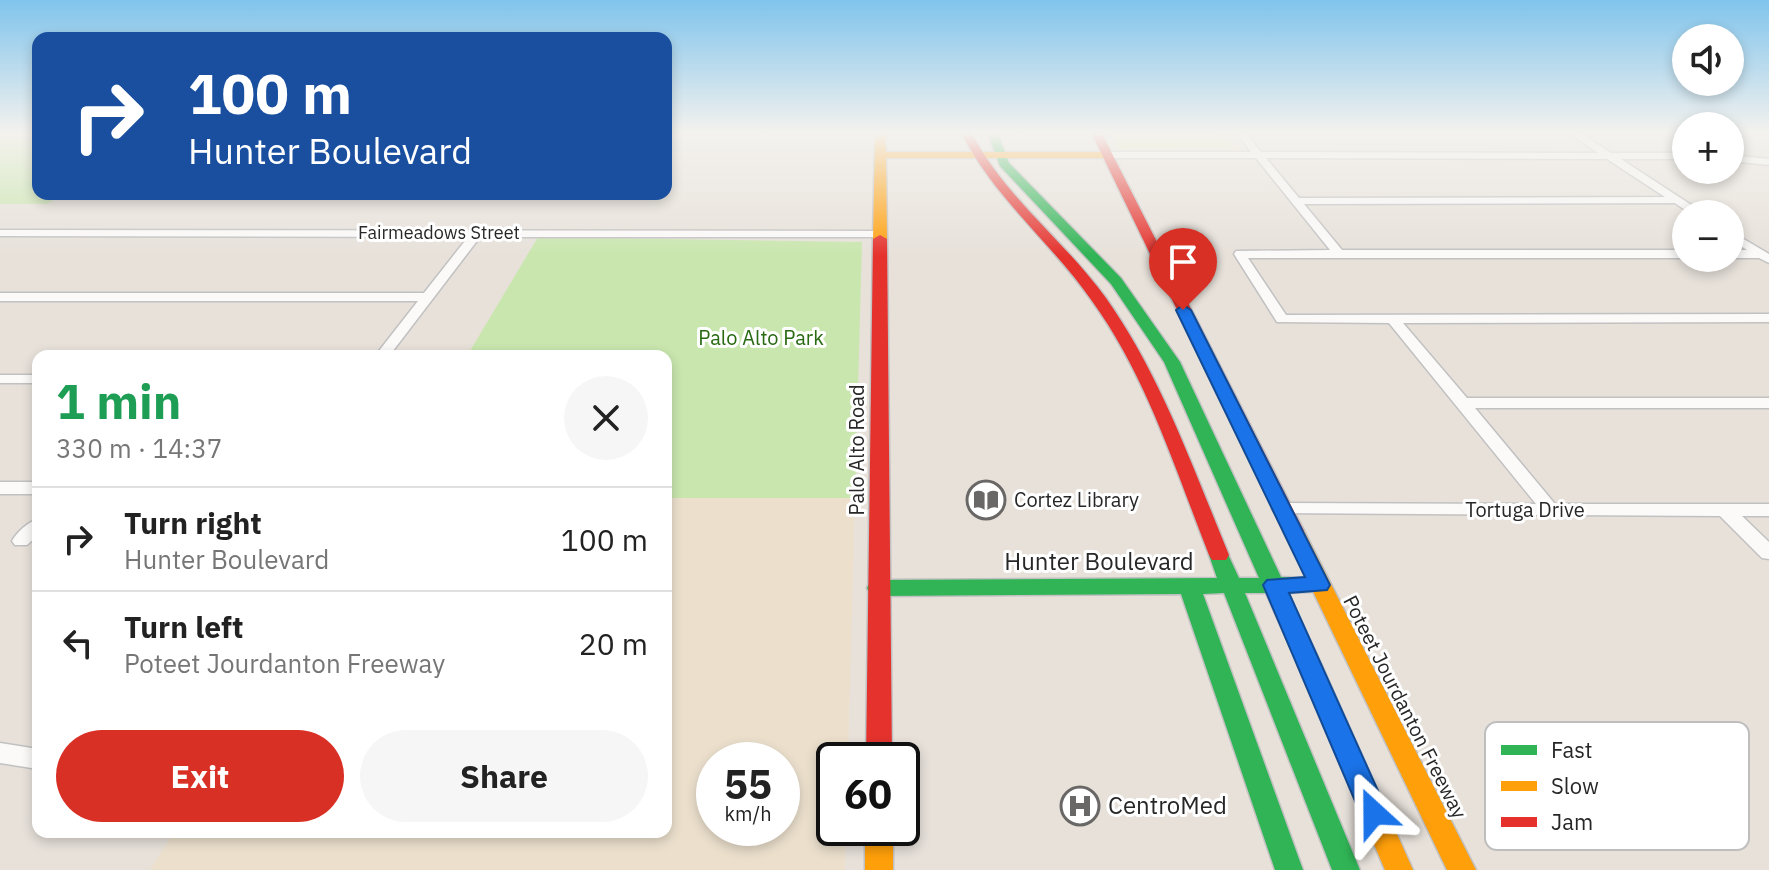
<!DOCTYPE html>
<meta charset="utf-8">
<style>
body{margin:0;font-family:"IBM Plex Sans",sans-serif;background:#f6f6f6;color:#222;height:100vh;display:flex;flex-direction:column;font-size:30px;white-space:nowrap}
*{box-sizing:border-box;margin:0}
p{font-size:26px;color:#767676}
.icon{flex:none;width:44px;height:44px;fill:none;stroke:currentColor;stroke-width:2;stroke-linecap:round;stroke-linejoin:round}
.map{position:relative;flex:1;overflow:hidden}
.side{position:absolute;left:32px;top:350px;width:640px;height:488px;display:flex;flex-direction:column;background:#fff;border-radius:16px;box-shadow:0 4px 12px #0003}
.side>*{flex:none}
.banner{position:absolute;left:32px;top:32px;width:640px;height:168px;border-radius:16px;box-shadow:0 4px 12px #0003;background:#1a4fa0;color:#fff;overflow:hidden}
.controls{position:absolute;left:1672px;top:24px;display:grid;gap:16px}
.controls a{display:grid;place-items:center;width:72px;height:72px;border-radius:50%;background:#fff;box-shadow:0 4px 12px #0003;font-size:40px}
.speed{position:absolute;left:696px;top:742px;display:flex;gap:16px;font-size:40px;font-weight:700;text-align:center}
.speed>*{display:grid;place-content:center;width:104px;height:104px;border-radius:50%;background:#fff;box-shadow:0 4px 12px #0003;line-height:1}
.speed small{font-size:20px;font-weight:400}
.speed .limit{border:4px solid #111;border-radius:12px;background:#fff;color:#111}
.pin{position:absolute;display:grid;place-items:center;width:68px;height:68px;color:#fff;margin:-82px -34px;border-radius:50% 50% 50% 0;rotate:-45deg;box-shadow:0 0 8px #0007}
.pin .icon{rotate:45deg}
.me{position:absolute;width:88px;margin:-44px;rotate:336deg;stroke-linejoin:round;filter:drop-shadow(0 0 6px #0008)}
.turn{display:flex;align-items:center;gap:28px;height:168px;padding:0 24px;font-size:36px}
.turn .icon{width:104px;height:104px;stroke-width:2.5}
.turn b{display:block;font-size:56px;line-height:68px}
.round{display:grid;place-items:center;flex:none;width:84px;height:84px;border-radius:42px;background:#f6f6f6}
.headline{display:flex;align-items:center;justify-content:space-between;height:136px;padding:0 24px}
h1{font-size:48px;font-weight:700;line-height:60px;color:#1e9e55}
.primary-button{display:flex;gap:16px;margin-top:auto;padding:16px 24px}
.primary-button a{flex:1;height:92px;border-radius:48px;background:#d93025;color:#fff;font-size:32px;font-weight:700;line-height:92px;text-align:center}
.primary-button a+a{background:#f6f6f6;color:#222}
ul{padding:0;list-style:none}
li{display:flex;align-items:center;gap:24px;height:104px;padding:0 24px;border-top:2px solid #e0e0e0}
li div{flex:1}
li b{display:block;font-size:30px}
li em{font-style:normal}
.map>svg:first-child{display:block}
.education{fill:#ece0cd;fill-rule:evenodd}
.green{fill:#c9e6ae}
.pitch{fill:#d7ebab}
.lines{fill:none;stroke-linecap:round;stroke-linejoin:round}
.street-casing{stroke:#c2c1c2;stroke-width:3}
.fast-casing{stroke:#c2c1c2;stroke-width:3}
.slow-casing{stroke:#c2c1c2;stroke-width:3}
.jam-casing{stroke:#c2c1c2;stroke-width:3}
.street{fill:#fbfaf9;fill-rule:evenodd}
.fast{fill:#30b455;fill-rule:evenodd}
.slow{fill:#ff9f0a;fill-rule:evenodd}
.jam{fill:#e5322d;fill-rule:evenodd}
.route{fill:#1a73e8;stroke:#114b97;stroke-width:2}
.labels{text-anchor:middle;stroke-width:6;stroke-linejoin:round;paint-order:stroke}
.far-street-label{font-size:18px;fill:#272727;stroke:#fff}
.park-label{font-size:20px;fill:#286911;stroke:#fff}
.street-label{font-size:20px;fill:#272727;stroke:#fff}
.poi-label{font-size:20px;fill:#272727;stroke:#fff;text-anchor:start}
.near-street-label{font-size:24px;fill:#272727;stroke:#fff}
.near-poi-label{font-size:24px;fill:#272727;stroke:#fff;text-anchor:start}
.key{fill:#fff;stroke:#bebebe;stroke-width:2}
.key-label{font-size:22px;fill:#272727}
</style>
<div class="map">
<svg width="1769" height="870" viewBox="0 0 1769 870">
<rect width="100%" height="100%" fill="#e7e1da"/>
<path class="education" d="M 1110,134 L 1229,134 L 1242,151 L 1116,151 Z
M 666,498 L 855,498 L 848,760 L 834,760 L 834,828 L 846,828 L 845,870 L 150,870 L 174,832 L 666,832 ZM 714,760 L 782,760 L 782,828 L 714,828 Z"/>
<path class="green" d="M 0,134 L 38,134 L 38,194 L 64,194 L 47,204 L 0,204 Z
M 538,237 L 862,242 L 855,498 L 666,498 L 666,356 L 467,356 Z"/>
<path class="pitch" d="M 1115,134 L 1220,134 L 1229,147 L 1119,148 Z"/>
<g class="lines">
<g class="street-casing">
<path id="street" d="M 1238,134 L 1246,134 L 1261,152 L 1598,153 L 1572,135 L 1582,134 L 1611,153 L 1686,153 L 1686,159 L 1621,159 L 1705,214 L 1691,214 L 1675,203 L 1304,204 L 1342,250 L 1686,250 L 1686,258 L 1248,258 L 1286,315 L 1769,314 L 1769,322 L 1403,323 L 1467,398 L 1769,398 L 1769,408 L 1475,408 L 1555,504 L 1769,504 L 1769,516 L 1742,516 L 1769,542 L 1769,559 L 1762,558 L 1720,516 L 1275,513 L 1272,509 L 1275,505 L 1281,503 L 1536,504 L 1389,323 L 1277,322 L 1234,254 L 1236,251 L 1330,250 L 1256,158 L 1107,158 L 1102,155 L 1107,152 L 1251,152 ZM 1266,158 L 1607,159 L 1665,197 L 1299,198 Z
M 1730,155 L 1769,159 L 1769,165 L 1730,161 Z
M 0,230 L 878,231 L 884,234 L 878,237 L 480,237 L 389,356 L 375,356 L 418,301 L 0,301 L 0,293 L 424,293 L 468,237 L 0,236 Z
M 1730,231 L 1769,254 L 1769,263 L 1759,258 L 1730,258 L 1730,250 L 1747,250 L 1730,239 Z
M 0,375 L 38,375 L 38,383 L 0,383 Z
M 0,482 L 38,482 L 38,494 L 0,494 Z
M 38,519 L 38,535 L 27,545 L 15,545 L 12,541 C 17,532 28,522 38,519 Z
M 0,743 L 38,749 L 38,769 L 0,763 Z"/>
</g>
<g class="fast-casing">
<path id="fast" d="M 988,134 L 998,134 L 1009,163 L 1121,278 L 1180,362 L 1281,577 L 1327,579 L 1330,585 L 1327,591 L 1288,593 L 1322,666 L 1318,673 L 1310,675 L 1302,673 L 1266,593 L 1245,593 L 1360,870 L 1332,870 L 1224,593 L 1203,594 L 1303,870 L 1275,870 L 1181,594 L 878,596 L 870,594 L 867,588 L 870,582 L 878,580 L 1217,578 L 1209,555 L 1212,550 L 1226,550 L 1239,578 L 1259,578 L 1164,362 L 1111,284 L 1000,166 Z"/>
</g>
<g class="slow-casing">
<path id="slow" d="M 879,134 L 890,134 L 885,140 L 886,152 L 1107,152 L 1113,155 L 1107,158 L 886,158 L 887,239 L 880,243 L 873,239 L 875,140 Z
M 1294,524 L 1301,526 L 1304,531 L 1476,870 L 1447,870 L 1284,531 L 1287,526 Z
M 1310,657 L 1318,659 L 1322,666 L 1413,870 L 1385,870 L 1298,666 L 1302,659 Z
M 865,828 L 893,828 L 893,870 L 865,870 Z"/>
</g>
<g class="jam-casing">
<path id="jam" d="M 962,134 L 972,134 C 1006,198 1064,240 1106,298 C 1161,376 1193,468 1229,555 L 1226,560 L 1212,560 L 1209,555 C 1175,469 1147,377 1092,301 C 1051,242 995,199 962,134 Z
M 1092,134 L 1102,134 L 1304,531 L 1301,536 L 1287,536 L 1284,531 Z
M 880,235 L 887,239 L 892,760 L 866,760 L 873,239 Z"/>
</g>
<use href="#street" class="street"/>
<use href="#fast" class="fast"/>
<use href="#slow" class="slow"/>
<use href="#jam" class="jam"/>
</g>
<linearGradient id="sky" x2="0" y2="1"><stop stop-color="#80c4ec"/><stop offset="0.52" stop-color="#f4f2ee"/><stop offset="1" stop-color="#f4f2ee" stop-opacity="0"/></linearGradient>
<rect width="1769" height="256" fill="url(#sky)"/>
<path class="route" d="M 1183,305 L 1191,310 L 1330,585 L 1327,590 L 1289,593 L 1388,813 L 1384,822 L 1374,826 L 1364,822 L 1263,585 L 1267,580 L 1305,577 L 1176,310 Z"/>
<defs>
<g id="library-ring" transform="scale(2)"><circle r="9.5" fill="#fff" stroke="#6a6866" stroke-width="1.5"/><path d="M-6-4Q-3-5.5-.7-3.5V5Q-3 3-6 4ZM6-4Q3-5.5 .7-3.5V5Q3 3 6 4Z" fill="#6a6866"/></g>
<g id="hospital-ring" transform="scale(2)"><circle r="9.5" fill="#fff" stroke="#6a6866" stroke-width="1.5"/><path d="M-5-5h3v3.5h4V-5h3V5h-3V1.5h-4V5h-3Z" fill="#6a6866"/></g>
</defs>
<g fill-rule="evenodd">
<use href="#library-ring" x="986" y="500"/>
<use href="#hospital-ring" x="1080" y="806"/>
</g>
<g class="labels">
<g class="far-street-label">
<text x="439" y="239">Fairmeadows Street</text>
</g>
<g class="park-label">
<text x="761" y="345">Palo Alto Park</text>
</g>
<g class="street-label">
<text transform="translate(857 450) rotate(-90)" y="7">Palo Alto Road</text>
<text x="1525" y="517">Tortuga Drive</text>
<text transform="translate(1405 707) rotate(63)" y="7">Poteet Jourdanton Freeway</text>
</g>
<g class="poi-label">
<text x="1014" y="507">Cortez Library</text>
</g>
<g class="near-street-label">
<text x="1099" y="570">Hunter Boulevard</text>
</g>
<g class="near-poi-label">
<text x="1108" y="814">CentroMed</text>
</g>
</g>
<rect x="1485" y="722" width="264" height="128" rx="12" class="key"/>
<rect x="1501" y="745" width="36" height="10" fill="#30b455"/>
<rect x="1501" y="781" width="36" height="10" fill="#ff9f0a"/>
<rect x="1501" y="817" width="36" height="10" fill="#e5322d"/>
<g class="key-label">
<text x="1551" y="758">Fast</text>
<text x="1551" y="794">Slow</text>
<text x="1551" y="830">Jam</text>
</g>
</svg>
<div class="controls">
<a><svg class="icon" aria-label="sound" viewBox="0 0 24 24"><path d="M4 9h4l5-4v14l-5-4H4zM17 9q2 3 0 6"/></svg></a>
<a>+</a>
<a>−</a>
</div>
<div class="speed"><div>55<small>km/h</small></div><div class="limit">60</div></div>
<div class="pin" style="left:1183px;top:310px;background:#d93025"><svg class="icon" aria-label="arrive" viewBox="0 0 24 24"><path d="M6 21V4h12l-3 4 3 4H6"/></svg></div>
<svg class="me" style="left:1374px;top:813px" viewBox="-20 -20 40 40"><path d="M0-17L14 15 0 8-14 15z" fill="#1a73e8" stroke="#fff" stroke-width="4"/></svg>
<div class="banner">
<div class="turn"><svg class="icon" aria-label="right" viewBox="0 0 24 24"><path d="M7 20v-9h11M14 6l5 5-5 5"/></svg><div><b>100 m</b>Hunter Boulevard</div></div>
</div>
<section class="side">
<div class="headline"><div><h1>1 min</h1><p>330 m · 14:37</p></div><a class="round"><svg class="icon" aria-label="close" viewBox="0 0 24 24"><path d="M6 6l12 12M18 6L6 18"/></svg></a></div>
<ul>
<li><svg class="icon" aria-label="right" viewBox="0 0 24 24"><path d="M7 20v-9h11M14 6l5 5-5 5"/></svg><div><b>Turn right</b><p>Hunter Boulevard</p></div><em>100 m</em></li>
<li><svg class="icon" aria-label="left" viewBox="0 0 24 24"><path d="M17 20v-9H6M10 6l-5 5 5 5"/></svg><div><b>Turn left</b><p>Poteet Jourdanton Freeway</p></div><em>20 m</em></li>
</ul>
<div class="primary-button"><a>Exit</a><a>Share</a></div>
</section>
</div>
